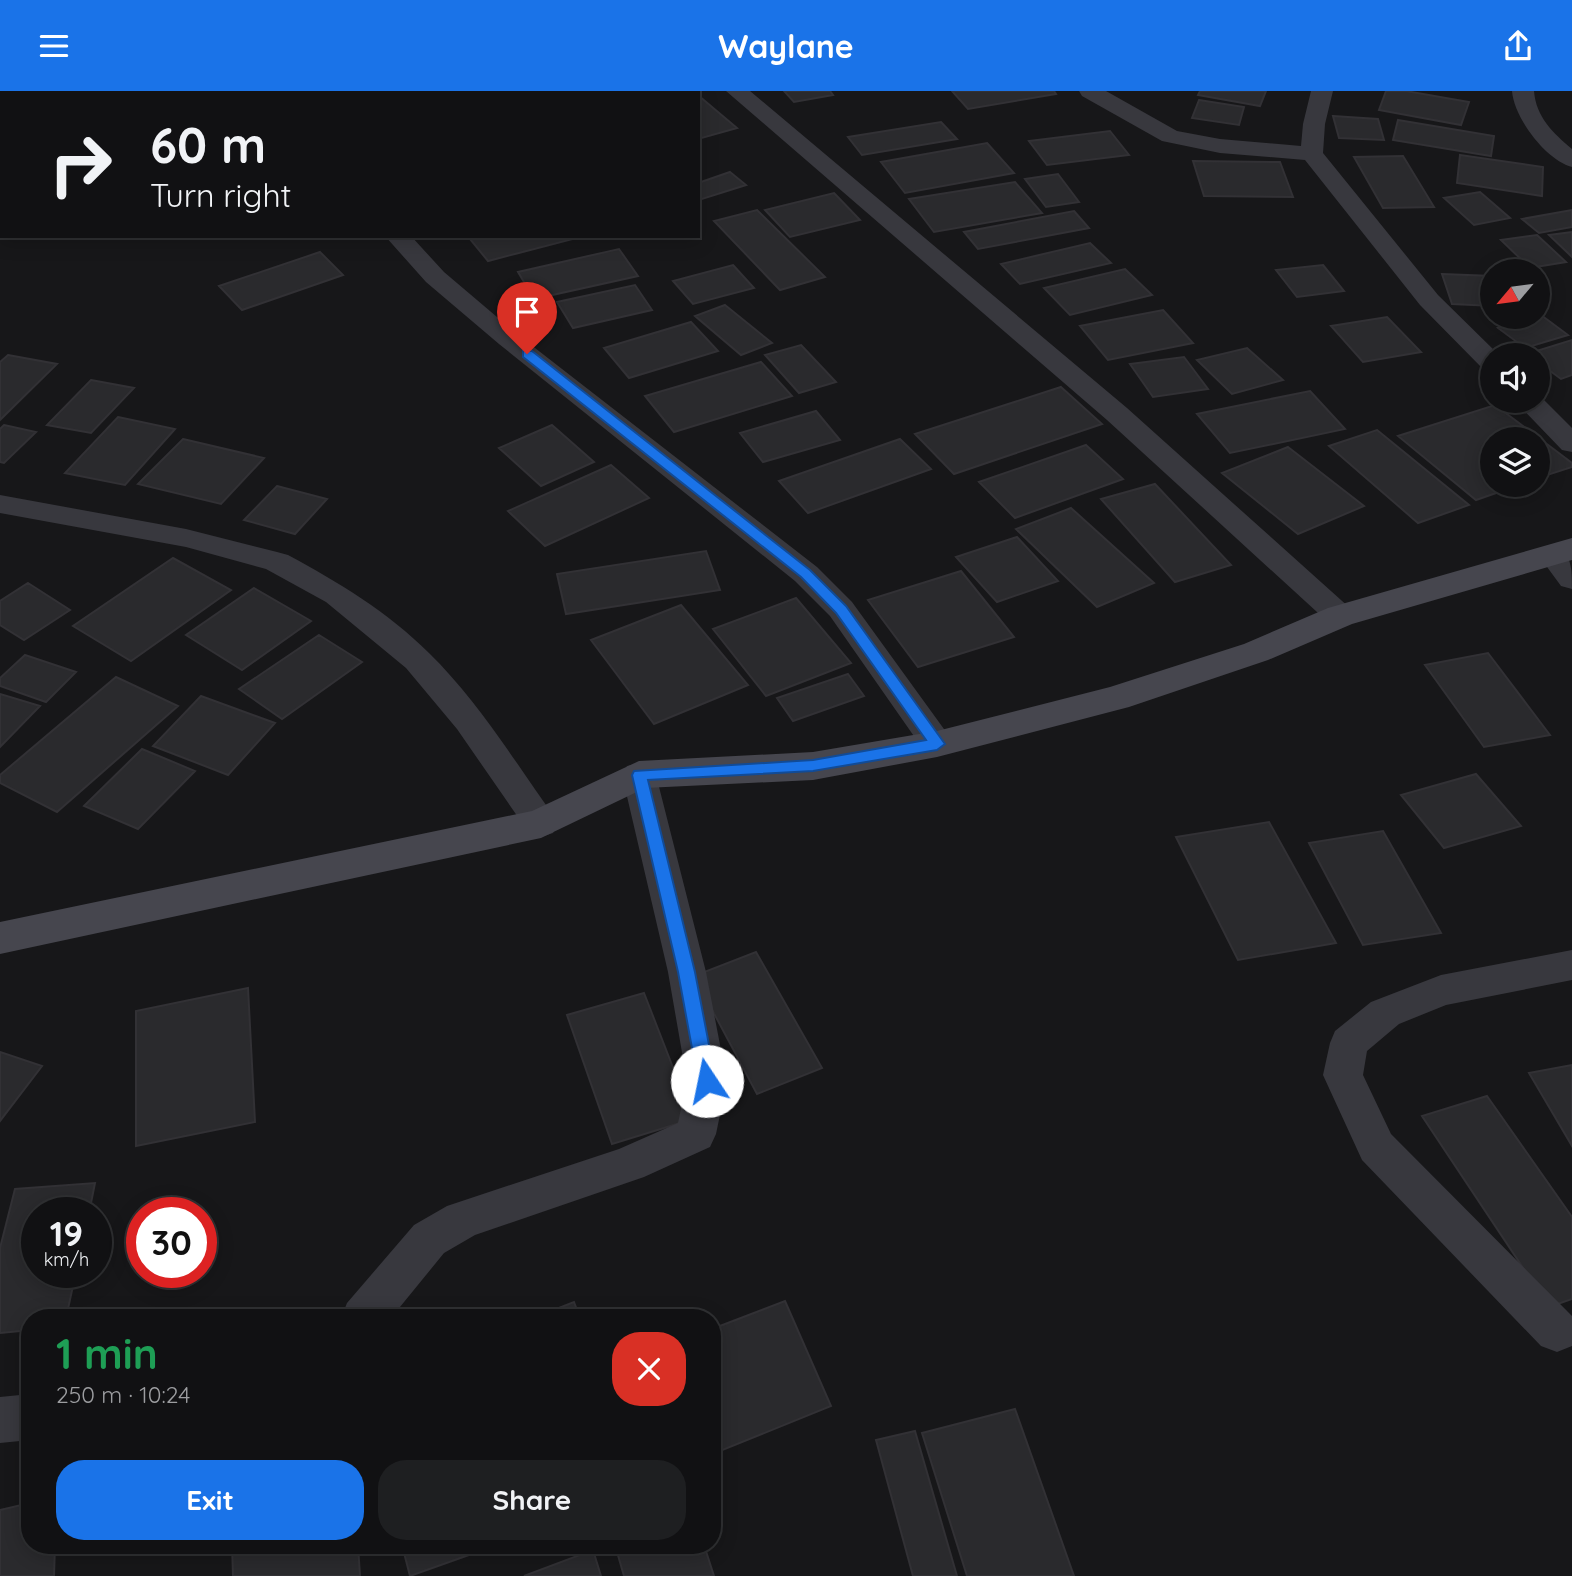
<!DOCTYPE html>
<meta charset="utf-8">
<style>
body{margin:0;font-family:Quicksand,sans-serif;background:#1e1f21;color:#f1f3f6;height:100vh;display:flex;flex-direction:column;font-size:26px;white-space:nowrap}
*{box-sizing:border-box;margin:0}
p{font-size:23px;color:#9c9da0}
.icon{flex:none;width:38px;height:38px;fill:none;stroke:currentColor;stroke-width:2;stroke-linecap:round;stroke-linejoin:round}
.map{position:relative;flex:1;overflow:hidden}
.drawer{position:absolute;left:21px;top:1218px;width:700px;height:245px;display:flex;flex-direction:column;background:#111113;border-radius:28px;box-shadow:0 4px 18px #0003,0 0 0 2px #303133}
.drawer>*{flex:none}
.banner{position:absolute;left:0px;top:0px;width:700px;height:147px;box-shadow:0 4px 18px #0003,0 0 0 2px #303133;background:#111113;color:#f1f3f6;overflow:hidden}
.needle{width:46px;rotate:241deg}
.buttons{position:absolute;left:1480px;top:168px;display:grid;gap:14px}
.buttons a{display:grid;place-items:center;width:70px;height:70px;border-radius:50%;background:#111113;box-shadow:0 4px 18px #0003,0 0 0 2px #303133;font-size:35px}
.speed{position:absolute;left:21px;top:1106px;display:flex;gap:14px;font-size:35px;font-weight:700;text-align:center}
.speed>*{display:grid;place-content:center;width:91px;height:91px;border-radius:50%;background:#111113;box-shadow:0 4px 18px #0003,0 0 0 2px #303133;line-height:1}
.speed small{font-size:18px;font-weight:400}
.speed .limit{border:10px solid #d22;background:#fff;color:#111}
.pin{position:absolute;display:grid;place-items:center;width:60px;height:60px;color:#fff;margin:-72px -30px;border-radius:50% 50% 50% 0;rotate:-45deg;box-shadow:0 0 7px #0007}
.pin .icon{rotate:45deg}
.me{position:absolute;width:77px;margin:-38px;rotate:349deg;stroke-linejoin:round;filter:drop-shadow(0 0 5px #0008)}
.turn{display:flex;align-items:center;gap:24px;height:147px;padding:0 35px;font-size:32px}
.turn .icon{width:91px;height:91px;stroke-width:2.5}
.turn b{display:block;font-size:49px;line-height:60px}
.round{display:grid;place-items:center;flex:none;width:74px;height:74px;border-radius:28px;background:#1e1f21}
.headline{display:flex;align-items:center;justify-content:space-between;height:119px;padding:0 35px}
h1{font-size:42px;font-weight:700;line-height:52px;color:#1e9e55}
.action{display:flex;gap:14px;margin-top:auto;padding:14px 35px}
.action a{flex:1;height:80px;border-radius:28px;background:#1a73e8;color:#fff;font-size:28px;font-weight:700;line-height:80px;text-align:center}
.action a+a{background:#1e1f21;color:#f1f3f6}
header{display:flex;justify-content:space-between;align-items:center;height:91px;padding:0 35px;background:#1a73e8;color:#fff;font-size:32px;font-weight:700}
.map>svg:first-child{display:block}
.building{fill:#2a2a2d;stroke:#323135;stroke-width:2}
.lines{fill:none;stroke-linecap:round;stroke-linejoin:round}
.street{fill:#38383e;fill-rule:evenodd}
.secondary{fill:#46464e;fill-rule:evenodd}
.route{fill:#1a73e8;stroke:#114b97;stroke-width:2}
</style>
<header><svg class="icon" aria-label="menu" viewBox="0 0 24 24"><path d="M4 6h16M4 12h16M4 18h16"/></svg>Waylane<svg class="icon" aria-label="share" viewBox="0 0 24 24"><path d="M12 15V3M7 8l5-5 5 5M5 13v7h14v-7"/></svg></header>
<div class="map">
<svg width="1572" height="1485" viewBox="0 0 1572 1485">
<rect width="100%" height="100%" fill="#171719"/>
<path class="building" d="M 0,0 L 48,0 L 2,2 L 0,30 Z
M 188,0 L 282,0 L 283,2 L 181,2 Z
M 342,0 L 443,0 L 335,2 Z
M 488,0 L 566,0 L 559,2 Z
M 784,0 L 830,0 L 833,4 L 794,11 Z
M 952,0 L 1054,0 L 1056,3 L 968,18 Z
M 1200,0 L 1266,0 L 1260,15 L 1198,4 Z
M 1386,0 L 1406,0 L 1469,11 L 1461,34 L 1379,19 Z
M 698,5 L 699,5 L 737,37 L 698,48 Z
M 1199,9 L 1244,16 L 1239,34 L 1192,27 Z
M 1333,25 L 1378,28 L 1384,49 L 1339,47 Z
M 1398,29 L 1494,45 L 1491,65 L 1393,49 Z
M 941,31 L 957,48 L 862,64 L 848,46 Z
M 1110,40 L 1129,64 L 1047,74 L 1029,50 Z
M 987,52 L 1014,82 L 905,102 L 881,71 Z
M 1460,64 L 1543,76 L 1542,105 L 1457,92 Z
M 1403,65 L 1434,116 L 1383,117 L 1354,66 Z
M 1193,70 L 1280,71 L 1293,106 L 1204,105 Z
M 730,81 L 746,94 L 702,108 L 698,105 L 698,92 Z
M 1058,83 L 1079,111 L 1046,116 L 1025,88 Z
M 1015,91 L 1042,122 L 934,141 L 909,108 Z
M 1480,101 L 1510,127 L 1474,134 L 1444,107 Z
M 834,102 L 860,129 L 790,146 L 765,119 Z
M 757,119 L 825,186 L 780,199 L 714,130 Z
M 1572,119 L 1572,136 L 1539,142 L 1522,128 Z
M 1074,120 L 1089,137 L 978,158 L 964,141 Z
M 1572,141 L 1572,166 L 1549,144 Z
M 1537,144 L 1566,171 L 1530,177 L 1501,149 Z
M 480,145 L 571,145 L 573,148 L 488,170 L 470,148 Z
M 1090,152 L 1111,172 L 1020,193 L 1001,173 Z
M 619,158 L 638,185 L 534,208 L 518,181 Z
M 320,161 L 343,184 L 242,219 L 219,195 Z
M 733,174 L 754,197 L 693,213 L 673,190 Z
M 1323,174 L 1344,200 L 1297,206 L 1276,179 Z
M 1125,178 L 1152,204 L 1070,224 L 1044,197 Z
M 1442,183 L 1493,185 L 1493,215 L 1452,213 Z
M 635,194 L 652,219 L 573,237 L 557,211 Z
M 725,214 L 772,252 L 741,264 L 695,225 Z
M 1163,219 L 1193,252 L 1108,269 L 1080,235 Z
M 1541,224 L 1568,244 L 1525,257 L 1498,237 Z
M 1387,226 L 1421,261 L 1363,271 L 1331,235 Z
M 691,231 L 718,260 L 629,287 L 604,257 Z
M 1572,249 L 1572,284 L 1561,288 L 1538,271 L 1538,264 L 1527,263 Z
M 801,254 L 836,291 L 799,302 L 765,264 Z
M 1247,257 L 1283,289 L 1232,303 L 1197,269 Z
M 8,264 L 57,273 L 0,329 L 0,271 Z
M 1184,266 L 1208,298 L 1153,306 L 1130,273 Z
M 761,271 L 792,305 L 674,341 L 645,305 Z
M 91,289 L 134,297 L 91,342 L 47,334 Z
M 1061,296 L 1102,333 L 954,383 L 915,343 Z
M 1310,300 L 1345,338 L 1230,362 L 1197,323 Z
M 1495,314 L 1572,372 L 1572,376 L 1538,387 L 1538,348 L 1493,348 L 1493,394 L 1519,394 L 1476,409 L 1398,345 Z
M 816,320 L 840,349 L 763,371 L 740,342 Z
M 118,326 L 175,338 L 125,394 L 65,382 Z
M 4,334 L 36,341 L 4,372 L 0,371 L 0,338 Z
M 552,334 L 594,371 L 541,395 L 499,357 Z
M 1377,339 L 1469,414 L 1418,432 L 1329,355 Z
M 183,348 L 264,367 L 221,413 L 138,393 Z
M 900,348 L 931,378 L 808,422 L 779,390 Z
M 1086,354 L 1123,388 L 1015,427 L 979,391 Z
M 1288,356 L 1364,415 L 1298,443 L 1222,382 Z
M 611,374 L 649,407 L 545,455 L 508,420 Z
M 1155,393 L 1231,474 L 1175,491 L 1101,408 Z
M 277,395 L 327,408 L 295,443 L 244,429 Z
M 1071,417 L 1154,492 L 1097,516 L 1016,438 Z
M 1017,446 L 1058,490 L 997,511 L 956,466 Z
M 706,460 L 720,499 L 566,523 L 557,483 Z
M 173,467 L 231,499 L 131,570 L 73,535 Z
M 961,480 L 1014,546 L 918,576 L 868,509 Z
M 28,492 L 70,519 L 24,549 L 0,534 L 0,510 Z
M 254,497 L 311,530 L 242,579 L 186,544 Z
M 796,507 L 851,572 L 766,605 L 713,538 Z
M 681,514 L 748,594 L 654,633 L 591,549 Z
M 319,544 L 362,571 L 282,628 L 239,598 Z
M 1488,562 L 1550,644 L 1484,656 L 1425,574 Z
M 25,564 L 76,581 L 46,611 L 0,595 L 0,587 Z
M 848,583 L 864,605 L 793,630 L 777,607 Z
M 116,586 L 178,615 L 57,721 L 0,692 L 0,684 Z
M 0,603 L 40,615 L 0,656 Z
M 201,605 L 275,632 L 228,684 L 153,655 Z
M 142,658 L 195,680 L 138,738 L 84,715 Z
M 1476,683 L 1521,735 L 1444,757 L 1401,704 Z
M 1269,731 L 1336,852 L 1238,869 L 1176,746 Z
M 1383,740 L 1441,842 L 1363,854 L 1309,752 Z
M 756,861 L 822,977 L 757,1003 L 694,885 Z
M 248,897 L 255,1031 L 136,1055 L 136,920 Z
M 644,902 L 693,1028 L 612,1053 L 567,924 Z
M 0,961 L 42,975 L 0,1030 Z
M 1572,974 L 1572,1055 L 1529,982 Z
M 1487,1005 L 1572,1126 L 1572,1208 L 1549,1216 L 1422,1025 Z
M 95,1092 L 89,1122 L 37,1122 L 37,1181 L 76,1181 L 66,1227 L 30,1227 L 30,1239 L 0,1242 L 0,1157 L 15,1098 Z
M 785,1210 L 831,1315 L 715,1362 L 712,1355 L 712,1238 Z
M 574,1211 L 580,1227 L 533,1227 Z
M 1015,1318 L 1074,1485 L 967,1485 L 922,1342 Z
M 915,1340 L 957,1485 L 913,1485 L 876,1349 Z
M 30,1412 L 30,1454 L 55,1454 L 54,1485 L 0,1485 L 0,1419 Z
M 232,1454 L 358,1454 L 360,1485 L 233,1485 Z
M 402,1454 L 497,1454 L 410,1485 Z
M 615,1454 L 704,1454 L 714,1485 L 624,1485 Z
M 593,1459 L 601,1485 L 524,1485 Z"/>
<g class="lines">
<path class="street" d="M 302,0 L 324,0 L 325,2 L 303,2 Z
M 726,0 L 750,0 L 1127,317 L 1351,518 L 1356,525 L 1351,532 L 1340,535 L 1329,532 L 1107,329 Z
M 1079,0 L 1106,0 L 1177,40 L 1220,48 L 1301,55 L 1303,33 L 1311,0 L 1333,0 L 1325,33 L 1323,62 L 1438,204 L 1499,264 L 1493,264 L 1493,281 L 1484,279 L 1420,214 L 1305,69 L 1220,62 L 1162,50 L 1082,5 Z
M 1512,0 L 1534,0 C 1536,26 1553,42 1572,58 L 1572,76 C 1546,69 1514,27 1512,0 Z
M 385,145 L 411,145 L 444,181 L 517,243 L 817,476 L 852,511 L 949,645 L 954,653 L 949,661 L 937,665 L 925,661 L 830,525 L 795,490 L 499,253 L 426,191 Z
M 1539,304 L 1572,337 L 1572,361 L 1562,359 L 1515,310 L 1538,310 Z
M 0,404 L 186,438 L 277,461 L 288,464 C 338,491 388,521 429,562 C 477,609 514,669 553,724 L 558,733 L 553,742 L 541,746 L 529,742 L 457,638 L 406,577 L 326,511 L 266,478 L 186,456 L 0,422 Z
M 1554,455 C 1572,461 1572,478 1572,498 L 1561,495 L 1539,465 L 1543,458 Z
M 639,672 L 651,675 L 656,684 L 706,881 L 727,990 L 716,1043 L 710,1056 L 644,1086 L 475,1144 L 444,1162 L 391,1227 L 341,1227 L 347,1212 L 414,1134 L 447,1115 L 619,1058 L 678,1032 L 687,990 L 668,881 L 622,684 L 627,675 Z
M 1572,859 L 1572,889 L 1446,914 L 1399,933 L 1367,960 L 1363,984 L 1391,1043 L 1572,1225 L 1572,1255 L 1557,1261 L 1541,1255 L 1362,1069 L 1323,984 L 1330,952 L 1335,940 L 1371,911 L 1441,884 Z
M 30,1303 L 30,1349 L 0,1352 L 0,1306 Z"/>
<path class="secondary" d="M 1572,447 L 1572,469 L 1352,533 L 1268,569 L 1129,616 L 937,666 L 813,689 L 645,697 L 541,747 L 0,863 L 0,831 L 532,720 L 639,670 L 813,661 L 937,640 L 1110,596 L 1244,553 L 1328,517 Z"/>
</g>
<path class="route" d="M 523,260 L 532,260 L 810,479 L 846,515 L 945,653 L 937,659 L 813,680 L 648,689 L 695,881 L 716,990 L 714,995 L 707,997 L 701,995 L 698,990 L 678,881 L 632,684 L 634,680 L 813,669 L 926,649 L 836,522 L 801,486 L 523,266 Z"/>
</svg>
<div class="buttons">
<a><svg class="needle" viewBox="-14 -14 28 28"><path d="M0-13l5 13h-10z" fill="#e53935"/><path d="M0 13l5-13h-10z" fill="#9c9da0"/></svg></a>
<a><svg class="icon" aria-label="sound" viewBox="0 0 24 24"><path d="M4 9h4l5-4v14l-5-4H4zM17 9q2 3 0 6"/></svg></a>
<a><svg class="icon" aria-label="layers" viewBox="0 0 24 24"><path d="M12 4l9 5-9 5-9-5zM3 14l9 5 9-5"/></svg></a>
</div>
<div class="speed"><div>19<small>km/h</small></div><div class="limit">30</div></div>
<div class="pin" style="left:527px;top:263px;background:#d93025"><svg class="icon" aria-label="arrive" viewBox="0 0 24 24"><path d="M6 21V4h12l-3 4 3 4H6"/></svg></div>
<svg class="me" style="left:707px;top:990px" viewBox="-20 -20 40 40"><circle r="19" fill="#fff"/><path d="M0-13L10 11 0 6-10 11z" fill="#1a73e8"/></svg>
<div class="banner">
<div class="turn"><svg class="icon" aria-label="right" viewBox="0 0 24 24"><path d="M7 20v-9h11M14 6l5 5-5 5"/></svg><div><b>60 m</b>Turn right</div></div>
</div>
<section class="drawer">
<div class="headline"><div><h1>1 min</h1><p>250 m · 10:24</p></div><a class="round" style="background:#d93025;color:#fff"><svg class="icon" aria-label="close" viewBox="0 0 24 24"><path d="M6 6l12 12M18 6L6 18"/></svg></a></div>
<div class="action"><a>Exit</a><a>Share</a></div>
</section>
</div>
